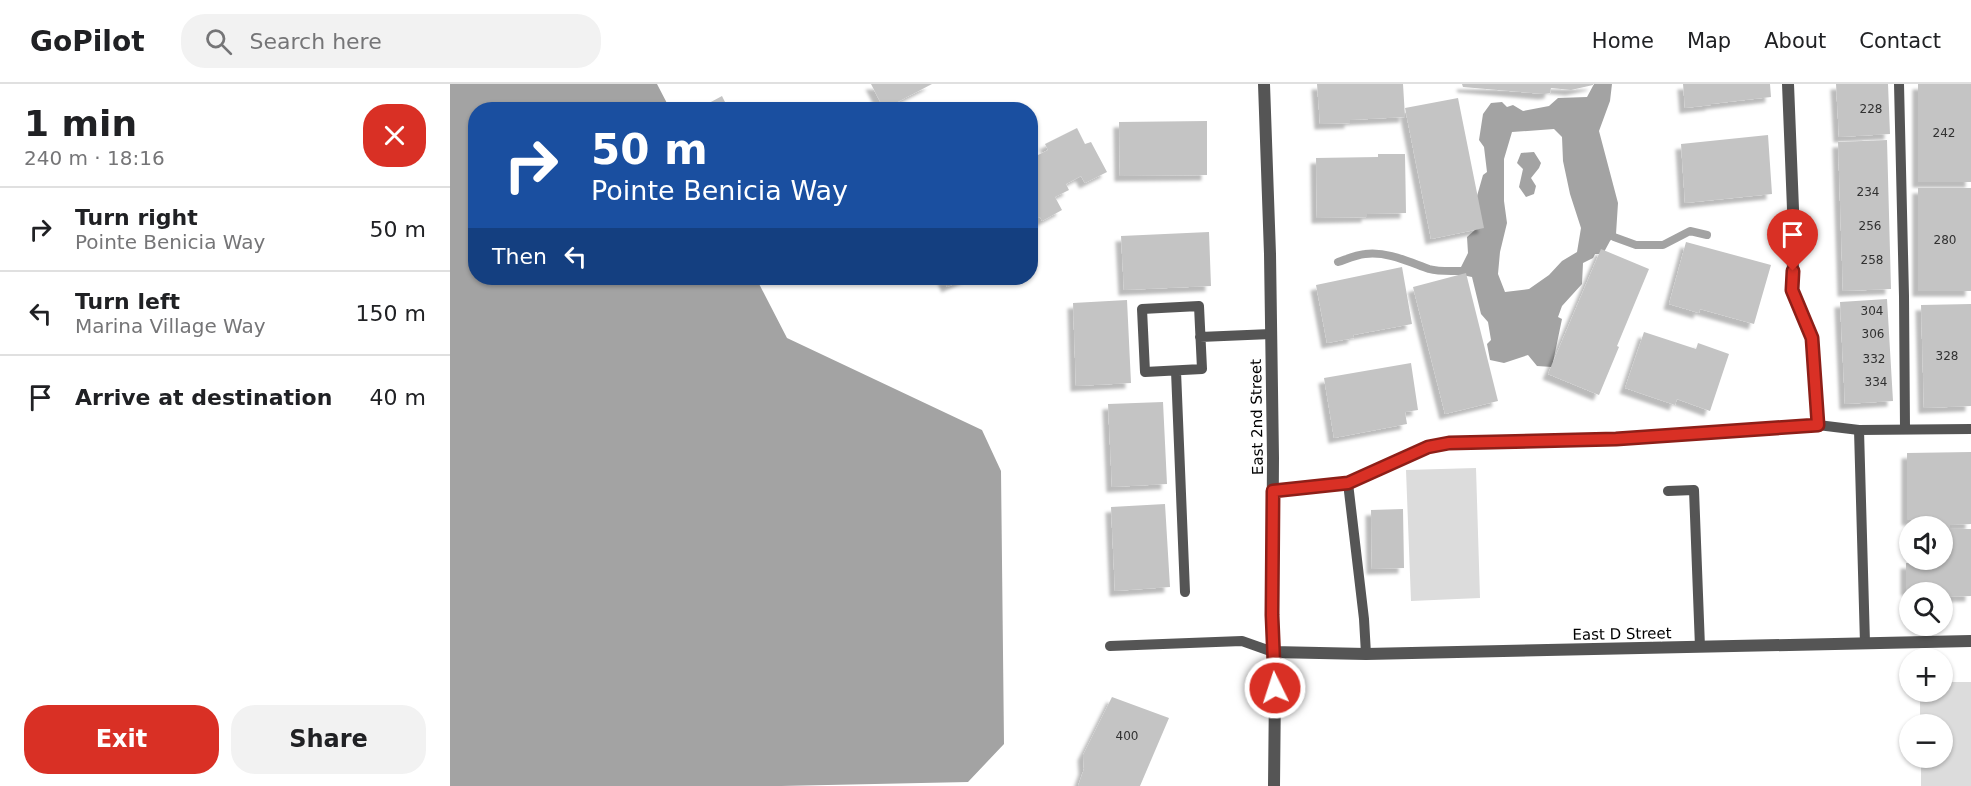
<!DOCTYPE html>
<meta charset="utf-8">
<style>
body{margin:0;font-family:"DejaVu Sans",sans-serif;background:#f2f2f2;color:#202124;height:100vh;display:flex;flex-direction:column;font-size:22px;white-space:nowrap}
*{box-sizing:border-box;margin:0}
p{font-size:20px;color:#757577}
.icon{flex:none;width:33px;height:33px;fill:none;stroke:currentColor;stroke-width:2;stroke-linecap:round;stroke-linejoin:round}
.map{position:relative;flex:1;overflow:hidden}
.sheet{display:flex;flex-direction:column;background:#fff;width:450px}
.sheet>*{flex:none}
.hud{position:absolute;left:18px;top:18px;width:570px;height:183px;border-radius:24px;box-shadow:0 2px 4px #0004;background:#1a4fa0;color:#fff;overflow:hidden}
.buttons{position:absolute;left:1449px;top:432px;display:grid;gap:12px}
.buttons a{display:grid;place-items:center;width:54px;height:54px;border-radius:50%;background:#fff;box-shadow:0 2px 4px #0004;font-size:30px}
.pin{position:absolute;display:grid;place-items:center;width:51px;height:51px;color:#fff;margin:-62px -26px;border-radius:50% 50% 50% 0;rotate:-45deg;box-shadow:0 0 6px #0007}
.pin .icon{rotate:45deg}
.me{position:absolute;width:66px;margin:-33px;rotate:356deg;stroke-linejoin:round;filter:drop-shadow(0 0 4px #0008)}
.turn{display:flex;align-items:center;gap:21px;height:126px;padding:0 24px;font-size:27px}
.turn .icon{width:78px;height:78px;stroke-width:2.5}
.turn b{display:block;font-size:42px;line-height:51px}
.then{display:flex;align-items:center;height:57px;padding:0 24px;background:#0003;gap:12px;font-size:22px}
.round{display:grid;place-items:center;flex:none;width:63px;height:63px;border-radius:24px;background:#f2f2f2}
.summary{display:flex;align-items:center;justify-content:space-between;height:102px;padding:0 24px}
h1{font-size:36px;font-weight:700;line-height:45px}
.primary-button{display:flex;gap:12px;margin-top:auto;padding:12px 24px}
.primary-button a{flex:1;height:69px;border-radius:24px;background:#d93025;color:#fff;font-size:24px;font-weight:700;line-height:69px;text-align:center}
.primary-button a+a{background:#f2f2f2;color:#202124}
ul{padding:0;list-style:none}
li{display:flex;align-items:center;gap:18px;height:84px;padding:0 24px;border-top:2px solid #e0e0e0}
li div{flex:1}
li b{display:block;font-size:22px}
li em{font-style:normal}
header{display:flex;align-items:center;gap:36px;box-sizing:border-box;height:84px;padding:0 30px;background:#fff;border-bottom:2px solid #e0e0e0}
header strong{font-size:28px}
nav{display:flex;gap:33px;margin-inline-start:auto;font-size:21px}
.search{width:420px;height:54px;background:#f2f2f2;display:flex;align-items:center;gap:15px;box-sizing:border-box;padding:0 21px;border-radius:24px;color:#757577;font-size:22px}
main{display:flex;flex:1;min-height:0}
.map>svg:first-child{display:block}
.green{fill:#dcdcdc}
.water{fill:#a3a3a3;fill-rule:evenodd}
.lines{fill:none;stroke-linecap:round;stroke-linejoin:round}
.stream{stroke:#a3a3a3;stroke-width:8}
.building{fill:#c4c4c4;filter:url(#shadow)}
.lane{stroke:#555;stroke-width:10}
.street{stroke:#555;stroke-width:12}
.route-casing{stroke:#8d1f18;stroke-width:15}
.route{stroke:#d93025;stroke-width:10}
.labels{text-anchor:middle;stroke-width:5;stroke-linejoin:round;paint-order:stroke}
.number-label{font-size:12px;fill:#313131}
.street-label{font-size:15px;fill:#000;stroke:#fff}
</style>
<header>
<strong>GoPilot</strong>
<div class="search"><svg class="icon" aria-label="search" viewBox="0 0 24 24"><circle cx="10" cy="10" r="6"/><path d="M15 15l6 6"/></svg>Search here</div>
<nav><a>Home</a><a>Map</a><a>About</a><a>Contact</a></nav>
</header>
<main>
<section class="sheet">
<div class="summary"><div><h1>1 min</h1><p>240 m · 18:16</p></div><a class="round" style="background:#d93025;color:#fff"><svg class="icon" aria-label="close" viewBox="0 0 24 24"><path d="M6 6l12 12M18 6L6 18"/></svg></a></div>
<ul>
<li><svg class="icon" aria-label="right" viewBox="0 0 24 24"><path d="M7 20v-9h11M14 6l5 5-5 5"/></svg><div><b>Turn right</b><p>Pointe Benicia Way</p></div><em>50 m</em></li>
<li><svg class="icon" aria-label="left" viewBox="0 0 24 24"><path d="M17 20v-9H6M10 6l-5 5 5 5"/></svg><div><b>Turn left</b><p>Marina Village Way</p></div><em>150 m</em></li>
<li><svg class="icon" aria-label="arrive" viewBox="0 0 24 24"><path d="M6 21V4h12l-3 4 3 4H6"/></svg><div><b>Arrive at destination</b></div><em>40 m</em></li>
</ul>
<div class="primary-button"><a>Exit</a><a>Share</a></div>
</section>
<div class="map">
<svg width="1521" height="702" viewBox="0 0 1521 702">
<defs>
<filter id="shadow"><feDropShadow dx="-5.5" dy="5.5" stdDeviation="1.5" flood-color="#0004"/></filter>
</defs>
<rect width="100%" height="100%" fill="#fff"/>
<path class="green" d="M 1026,384 L 1030,514 L 961,517 L 956,386 Z
M 1493,598 L 1521,598 L 1521,702 L 1471,702 L 1471,674 L 1492,674 L 1492,640 L 1470,640 L 1470,608 L 1492,608 Z"/>
<path class="water" d="M 0,0 L 207,0 L 220,25 L 26,26 L 26,194 L 306,194 L 337,254 L 532,346 L 551,387 L 554,660 L 518,698 L 331,702 L 0,702 Z
M 1144,0 L 1162,0 L 1160,17 L 1149,47 L 1168,119 L 1166,150 L 1160,157 L 1153,170 L 1145,170 L 1143,174 L 1133,179 L 1132,200 L 1112,222 L 1108,233 L 1112,235 L 1102,283 L 1087,282 L 1078,271 L 1054,279 L 1040,276 L 1037,260 L 1041,256 L 1038,238 L 1031,230 L 1022,193 L 1012,191 L 1011,183 L 1018,169 L 1017,153 L 1026,145 L 1023,126 L 1033,91 L 1037,88 L 1034,63 L 1029,56 L 1033,30 L 1041,19 L 1052,18 L 1057,23 L 1063,21 L 1073,27 L 1099,22 L 1108,14 L 1137,13 ZM 1104,45 L 1112,53 L 1113,77 L 1120,110 L 1131,144 L 1127,168 L 1112,177 L 1099,191 L 1079,205 L 1055,208 L 1048,190 L 1050,168 L 1057,139 L 1054,117 L 1054,75 L 1062,48 Z
M 1084,68 L 1091,79 L 1089,84 L 1081,94 L 1086,102 L 1084,110 L 1076,113 L 1069,103 L 1073,85 L 1067,79 L 1071,69 Z"/>
<g class="lines">
<path class="stream" d="M 1164,153 L 1186,161 L 1213,161 L 1240,147 L 1257,151
M 888,178 C 897,175 906,171 915,170 C 937,167 959,178 979,185 C 990,188 1001,187 1012,187"/>
</g>
<path class="building" d="M 421,0 L 482,0 L 434,25 Z
M 867,0 L 953,0 L 955,33 L 900,36 L 900,39 L 870,40 Z
M 1012,0 L 1143,0 L 1143,1 L 1121,6 L 1101,4 L 1100,9 L 1094,10 L 1013,3 Z
M 1233,0 L 1320,0 L 1321,13 L 1261,20 L 1261,21 L 1235,24 Z
M 1386,0 L 1438,0 L 1440,50 L 1389,53 Z
M 1468,0 L 1521,0 L 1521,98 L 1468,98 Z
M 272,12 L 279,26 L 246,26 Z
M 1008,14 L 1034,144 L 981,155 L 955,24 Z
M 757,37 L 757,91 L 670,92 L 669,38 Z
M 627,44 L 635,60 L 641,58 L 657,88 L 635,99 L 631,92 L 616,100 L 619,106 L 605,113 L 612,126 L 592,137 L 590,133 L 580,138 L 580,75 L 598,66 L 595,60 Z
M 1318,51 L 1322,110 L 1235,119 L 1231,60 Z
M 1437,56 L 1441,205 L 1393,207 L 1388,58 Z
M 928,70 L 955,70 L 956,129 L 917,130 L 917,133 L 867,134 L 866,74 L 928,73 Z
M 1468,104 L 1521,104 L 1521,207 L 1468,207 Z
M 759,148 L 761,202 L 674,206 L 671,152 Z
M 1236,158 L 1321,181 L 1304,240 L 1250,225 L 1249,229 L 1219,220 Z
M 1151,165 L 1199,185 L 1167,262 L 1169,263 L 1149,311 L 1098,290 Z
M 952,183 L 962,240 L 903,251 L 904,254 L 877,259 L 866,201 Z
M 1016,189 L 1048,317 L 995,330 L 963,203 Z
M 493,194 L 518,194 L 497,203 Z
M 1437,215 L 1443,317 L 1395,320 L 1390,218 Z
M 677,216 L 681,299 L 626,302 L 623,219 Z
M 1521,220 L 1521,322 L 1474,324 L 1471,221 Z
M 1194,248 L 1246,265 L 1248,259 L 1279,270 L 1260,327 L 1227,315 L 1225,321 L 1175,304 Z
M 961,279 L 968,326 L 955,328 L 957,340 L 884,354 L 874,294 Z
M 713,318 L 717,400 L 662,403 L 658,320 Z
M 1521,368 L 1521,440 L 1500,441 L 1500,445 L 1521,445 L 1521,512 L 1492,513 L 1492,508 L 1477,508 L 1477,506 L 1456,506 L 1456,479 L 1466,479 L 1466,476 L 1492,476 L 1492,442 L 1485,442 L 1485,435 L 1457,436 L 1457,369 Z
M 715,420 L 720,503 L 665,507 L 661,423 Z
M 953,425 L 954,484 L 922,485 L 921,426 Z
M 662,613 L 719,634 L 690,702 L 628,702 L 634,685 L 633,671 Z"/>
<g class="lines">
<path class="lane" d="M 1449,0 L 1454,212 L 1455,345
M 749,222 L 752,285 L 695,288 L 692,225 Z
M 750,253 L 821,250
M 726,287 L 735,508
M 1409,346 L 1415,559
M 898,399 L 914,535 L 916,570
M 823,407 L 898,399 L 978,363 L 999,359 L 1166,355 L 1368,341 L 1409,346 L 1521,345
M 1218,407 L 1244,406 L 1250,563
M 660,562 L 792,557 L 823,568"/>
<path class="street" d="M 814,0 L 820,170 L 823,374 L 822,531 L 825,604 L 824,702
M 1338,0 L 1344,150 L 1342,206 L 1362,254 L 1368,341
M 823,568 L 916,570 L 1521,557"/>
</g>
<g class="lines">
<g class="route-casing">
<path id="route" d="M 825,604 L 822,531 L 823,407 L 898,399 L 978,363 L 999,359 L 1166,355 L 1368,341 L 1362,254 L 1342,206 L 1343,187"/>
</g>
<use href="#route" class="route"/>
</g>
<g class="labels">
<g class="number-label">
<text x="1421" y="29">228</text>
<text x="1494" y="53">242</text>
<text x="1418" y="112">234</text>
<text x="1420" y="146">256</text>
<text x="1495" y="160">280</text>
<text x="1422" y="180">258</text>
<text x="1422" y="231">304</text>
<text x="1423" y="254">306</text>
<text x="1497" y="276">328</text>
<text x="1424" y="279">332</text>
<text x="1426" y="302">334</text>
<text x="677" y="656">400</text>
</g>
<g class="street-label">
<text transform="translate(807 333) rotate(-91)" y="5">East 2nd Street</text>
<text transform="translate(1172 550) rotate(-1)" y="5">East D Street</text>
</g>
</g>
</svg>
<div class="buttons">
<a><svg class="icon" aria-label="sound" viewBox="0 0 24 24"><path d="M4 9h4l5-4v14l-5-4H4zM17 9q2 3 0 6"/></svg></a>
<a><svg class="icon" aria-label="search" viewBox="0 0 24 24"><circle cx="10" cy="10" r="6"/><path d="M15 15l6 6"/></svg></a>
<a>+</a>
<a>−</a>
</div>
<div class="pin" style="left:1343px;top:187px;background:#d93025"><svg class="icon" aria-label="arrive" viewBox="0 0 24 24"><path d="M6 21V4h12l-3 4 3 4H6"/></svg></div>
<svg class="me" style="left:825px;top:604px" viewBox="-20 -20 40 40"><circle r="17" fill="#d93025" stroke="#fff" stroke-width="3"/><path d="M0-11L8 9 0 5-8 9z" fill="#fff"/></svg>
<div class="hud">
<div class="turn"><svg class="icon" aria-label="right" viewBox="0 0 24 24"><path d="M7 20v-9h11M14 6l5 5-5 5"/></svg><div><b>50 m</b>Pointe Benicia Way</div></div>
<div class="then">Then<svg class="icon" aria-label="left" viewBox="0 0 24 24"><path d="M17 20v-9H6M10 6l-5 5 5 5"/></svg></div>
</div>
</div>
</main>
